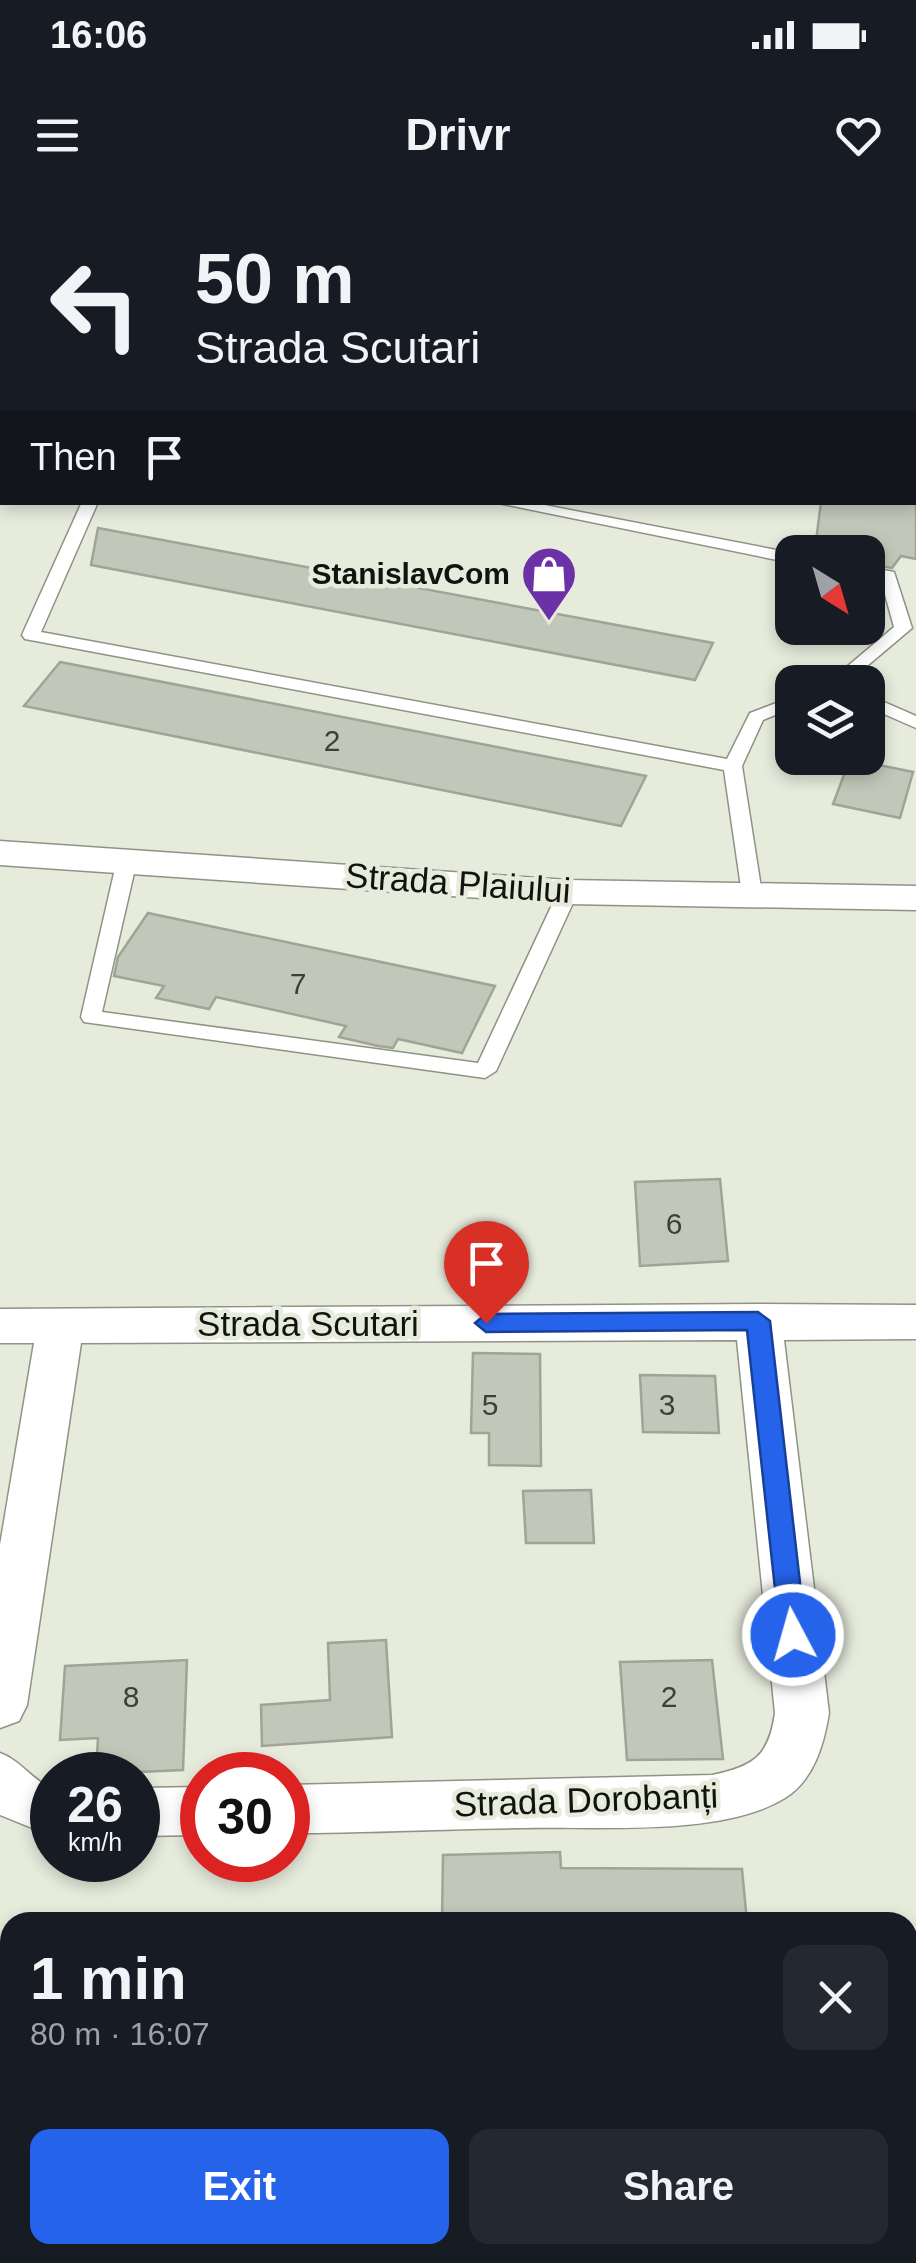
<!DOCTYPE html>
<meta charset="utf-8">
<style>
body{margin:0;font-family:Arial,sans-serif;background:#242831;color:#f1f3f6;height:100vh;display:flex;flex-direction:column;font-size:38px;white-space:nowrap}
*{box-sizing:border-box;margin:0}
p{font-size:32px;color:#9ea1a6}
.icon{flex:none;width:55px;height:55px;fill:none;stroke:currentColor;stroke-width:2;stroke-linecap:round;stroke-linejoin:round}
.map{position:relative;flex:1;overflow:hidden}
.panel{position:absolute;left:0px;top:1712px;width:918px;height:352px;display:flex;flex-direction:column;background:#171b24;border-radius:30px 30px 0 0;box-shadow:0 5px 15px #0003}
.panel>*{flex:none}
.top-card{position:absolute;left:0px;top:0px;width:918px;height:305px;box-shadow:0 5px 15px #0003;background:#171b24;color:#f1f3f6;overflow:hidden}
.needle{width:65px;rotate:143deg}
.tools{position:absolute;left:775px;top:335px;display:grid;gap:20px}
.tools a{display:grid;place-items:center;width:110px;height:110px;border-radius:20px;background:#171b24;box-shadow:0 5px 15px #0003;font-size:50px}
.speed{position:absolute;left:30px;top:1552px;display:flex;gap:20px;font-size:50px;font-weight:700;text-align:center}
.speed>*{display:grid;place-content:center;width:130px;height:130px;border-radius:50%;background:#171b24;box-shadow:0 5px 15px #0003;line-height:1}
.speed small{font-size:25px;font-weight:400}
.speed .limit{border:15px solid #d22;background:#fff;color:#111}
.pin{position:absolute;display:grid;place-items:center;width:85px;height:85px;color:#fff;margin:-102px -42px;border-radius:50% 50% 50% 0;rotate:-45deg;box-shadow:0 0 10px #0007}
.pin .icon{rotate:45deg}
.me{position:absolute;width:110px;margin:-55px;rotate:354deg;stroke-linejoin:round;filter:drop-shadow(0 0 8px #0008)}
.turn{display:flex;align-items:center;gap:35px;height:210px;padding:0 30px;font-size:45px}
.turn .icon{width:130px;height:130px;stroke-width:2.5}
.turn b{display:block;font-size:70px;line-height:85px}
.then{display:flex;align-items:center;height:95px;padding:0 30px;background:#0003;gap:20px;font-size:38px}
.round{display:grid;place-items:center;flex:none;width:105px;height:105px;border-radius:20px;background:#242831}
.headline{display:flex;align-items:center;justify-content:space-between;height:170px;padding:0 30px}
h1{font-size:60px;font-weight:700;line-height:75px}
.action{display:flex;gap:20px;margin-top:auto;padding:20px 30px}
.action a{flex:1;height:115px;border-radius:20px;background:#2563eb;color:#fff;font-size:40px;font-weight:700;line-height:115px;text-align:center}
.action a+a{background:#242831;color:#f1f3f6}
.status{display:flex;justify-content:space-between;align-items:center;height:70px;padding:0 50px;background:#171b24;direction:ltr}
.status svg{height:28px;fill:currentColor}
header{display:flex;justify-content:space-between;align-items:center;height:130px;padding:0 30px;background:#171b24;font-size:45px;font-weight:700}
.map>svg:first-child{display:block}
.building{fill:#c2c8b9;stroke:#9fa496;stroke-width:2.5}
.lines{fill:none;stroke-linecap:round;stroke-linejoin:round}
.service-casing{stroke:#8e9385;stroke-width:3}
.minor-casing{stroke:#8e9385;stroke-width:3}
.tertiary-casing{stroke:#8e9385;stroke-width:3}
.primary-casing{stroke:#8e9385;stroke-width:3}
.path{stroke:#83877c;stroke-width:4;stroke-dasharray:8 4;stroke-linecap:butt}
.service{fill:#fff;fill-rule:evenodd}
.minor{fill:#fff;fill-rule:evenodd}
.tertiary{fill:#fff;fill-rule:evenodd}
.primary{fill:#fff;fill-rule:evenodd}
.route{fill:#2563eb;stroke:#184099;stroke-width:2.5}
.labels{text-anchor:middle;stroke-width:9;stroke-linejoin:round;paint-order:stroke}
.far-poi-label{font-size:30px;font-weight:bold;fill:#11130e;stroke:#e6ebdc;text-anchor:end}
.number-label{font-size:30px;fill:#3d4039}
.street-label{font-size:35px;fill:#11130e;stroke:#e6ebdc}
</style>
<div class="status"><b>16:06</b><svg viewBox="0 0 49 12"><path d="M0 12V9h3v3zM5 12V6h3v6zM10 12V3h3v9zM15 12V0h3v12zM26 1h20v11H26zM47 4h2v5h-2z"/></svg></div>
<header><svg class="icon" aria-label="menu" viewBox="0 0 24 24"><path d="M4 6h16M4 12h16M4 18h16"/></svg>Drivr<svg class="icon" aria-label="heart" viewBox="0 0 24 24"><path d="M12 20l-8-8c-3-5 5-10 8-4 3-6 11-1 8 4z"/></svg></header>
<div class="map">
<svg width="916" height="2063" viewBox="0 0 916 2063">
<rect width="100%" height="100%" fill="#e6ebdc"/>
<path class="building" d="M 821,302 L 916,302 L 916,359 L 901,356 L 892,368 L 868,364 L 868,350 L 816,341 Z
M 98,328 L 713,443 L 695,480 L 91,365 Z
M 60,462 L 646,576 L 621,626 L 24,506 Z
M 850,559 L 913,572 L 900,618 L 833,604 Z
M 148,713 L 495,786 L 462,853 L 398,839 L 393,848 L 378,846 L 339,837 L 346,826 L 216,797 L 209,809 L 156,798 L 164,786 L 114,776 L 118,757 Z
M 720,979 L 728,1061 L 640,1066 L 635,982 Z
M 473,1153 L 540,1154 L 541,1266 L 489,1265 L 489,1233 L 471,1233 Z
M 640,1175 L 715,1176 L 719,1233 L 643,1232 Z
M 591,1290 L 594,1343 L 526,1343 L 523,1291 Z
M 386,1440 L 392,1537 L 262,1546 L 261,1505 L 330,1500 L 328,1443 Z
M 187,1460 L 183,1570 L 96,1574 L 98,1538 L 60,1540 L 65,1466 Z
M 712,1460 L 723,1559 L 627,1560 L 620,1462 Z
M 560,1652 L 561,1668 L 742,1669 L 747,1722 L 442,1722 L 443,1655 Z"/>
<g class="lines">
<g class="service-casing">
<path id="service" d="M 330,0 L 346,0 L 348,2 L 332,2 Z
M 0,2 L 2,3 L 2,11 L 0,11 Z
M 82,302 L 98,302 L 41,432 L 727,559 L 750,513 L 792,497 L 792,508 L 763,520 L 742,566 L 762,694 L 752,700 L 742,694 L 724,570 L 25,439 L 22,435 Z
M 493,302 L 529,302 L 792,353 L 792,363 Z
M 868,367 L 894,372 L 912,428 L 848,482 L 829,482 L 894,427 L 881,380 L 868,377 Z
M 868,495 L 916,516 L 916,528 L 868,507 Z
M 127,654 L 137,660 L 102,812 L 478,863 L 558,692 L 568,686 L 578,692 L 496,871 L 485,878 L 84,822 L 81,817 L 117,660 Z"/>
</g>
<g class="minor-casing">
<path id="minor" d="M 0,641 L 568,680 L 916,686 L 916,710 L 568,704 L 0,665 Z
M 758,1104 L 916,1105 L 916,1139 L 784,1140 L 829,1513 C 824,1544 814,1580 785,1598 C 722,1637 598,1626 523,1628 C 445,1629 366,1633 288,1633 L 288,1585 L 712,1575 C 754,1566 769,1556 775,1513 L 737,1140 L 81,1143 L 27,1505 L 19,1521 L 0,1528 L 0,1345 L 34,1143 L 0,1143 L 0,1109 Z
M 0,1553 C 22,1561 31,1580 52,1588 L 52,1636 L 0,1615 Z
M 202,1587 L 202,1635 L 138,1636 L 138,1588 Z"/>
</g>
<g class="tertiary-casing">
<path id="tertiary" d="M 0,76 L 2,76 L 2,96 L 0,96 Z
M 915,216 L 916,216 L 916,238 L 915,238 Z"/>
</g>
<g class="primary-casing">
<path id="primary" d="M 568,0 L 603,0 L 605,2 L 569,2 Z
M 915,173 L 916,173 L 916,196 L 915,196 Z"/>
</g>
<path class="path" d="M 488,0 L 492,2
M 698,2 L 707,0"/>
<use href="#service" class="service"/>
<use href="#minor" class="minor"/>
<use href="#tertiary" class="tertiary"/>
<use href="#primary" class="primary"/>
</g>
<path class="route" d="M 758,1112 L 770,1121 L 806,1435 L 802,1443 L 793,1446 L 784,1443 L 780,1435 L 747,1130 L 486,1132 L 475,1123 L 486,1114 Z"/>
<defs>
<g id="shop-pin" transform="scale(2.875)"><path d="M0 17L-7.5 6A9.5 9.5 0 1 1 7.5 6Z" fill="#6d31a7" stroke="#e6ebdc"/><path d="M-5-2.5h2.3a2.7 3.5 0 0 1 5.4 0H5L5.5 6h-11ZM-1.5-2.5h3a1.5 2.3 0 0 0-3 0Z" fill="#fff"/></g>
</defs>
<g fill-rule="evenodd">
<use href="#shop-pin" x="549" y="374"/>
</g>
<g class="labels">
<g class="far-poi-label">
<text x="510" y="384">StanislavCom</text>
</g>
<g class="number-label">
<text x="332" y="551">2</text>
<text x="298" y="794">7</text>
<text x="674" y="1034">6</text>
<text x="490" y="1215">5</text>
<text x="667" y="1215">3</text>
<text x="131" y="1507">8</text>
<text x="669" y="1507">2</text>
</g>
<g class="street-label">
<text transform="translate(458 683) rotate(4)" y="12">Strada Plaiului</text>
<text x="308" y="1136">Strada Scutari</text>
<text transform="translate(586 1600) rotate(-2)" y="12">Strada Dorobanți</text>
</g>
</g>
</svg>
<div class="tools">
<a><svg class="needle" viewBox="-14 -14 28 28"><path d="M0-13l5 13h-10z" fill="#e53935"/><path d="M0 13l5-13h-10z" fill="#9ea1a6"/></svg></a>
<a><svg class="icon" aria-label="layers" viewBox="0 0 24 24"><path d="M12 4l9 5-9 5-9-5zM3 14l9 5 9-5"/></svg></a>
</div>
<div class="speed"><div>26<small>km/h</small></div><div class="limit">30</div></div>
<div class="pin" style="left:486px;top:1123px;background:#d93025"><svg class="icon" aria-label="arrive" viewBox="0 0 24 24"><path d="M6 21V4h12l-3 4 3 4H6"/></svg></div>
<svg class="me" style="left:793px;top:1435px" viewBox="-20 -20 40 40"><circle r="17" fill="#2563eb" stroke="#fff" stroke-width="3"/><path d="M0-11L8 9 0 5-8 9z" fill="#fff"/></svg>
<div class="top-card">
<div class="turn"><svg class="icon" aria-label="left" viewBox="0 0 24 24"><path d="M17 20v-9H6M10 6l-5 5 5 5"/></svg><div><b>50 m</b>Strada Scutari</div></div>
<div class="then">Then<svg class="icon" aria-label="arrive" viewBox="0 0 24 24"><path d="M6 21V4h12l-3 4 3 4H6"/></svg></div>
</div>
<section class="panel">
<div class="headline"><div><h1>1 min</h1><p>80 m · 16:07</p></div><a class="round"><svg class="icon" aria-label="close" viewBox="0 0 24 24"><path d="M6 6l12 12M18 6L6 18"/></svg></a></div>
<div class="action"><a>Exit</a><a>Share</a></div>
</section>
</div>
